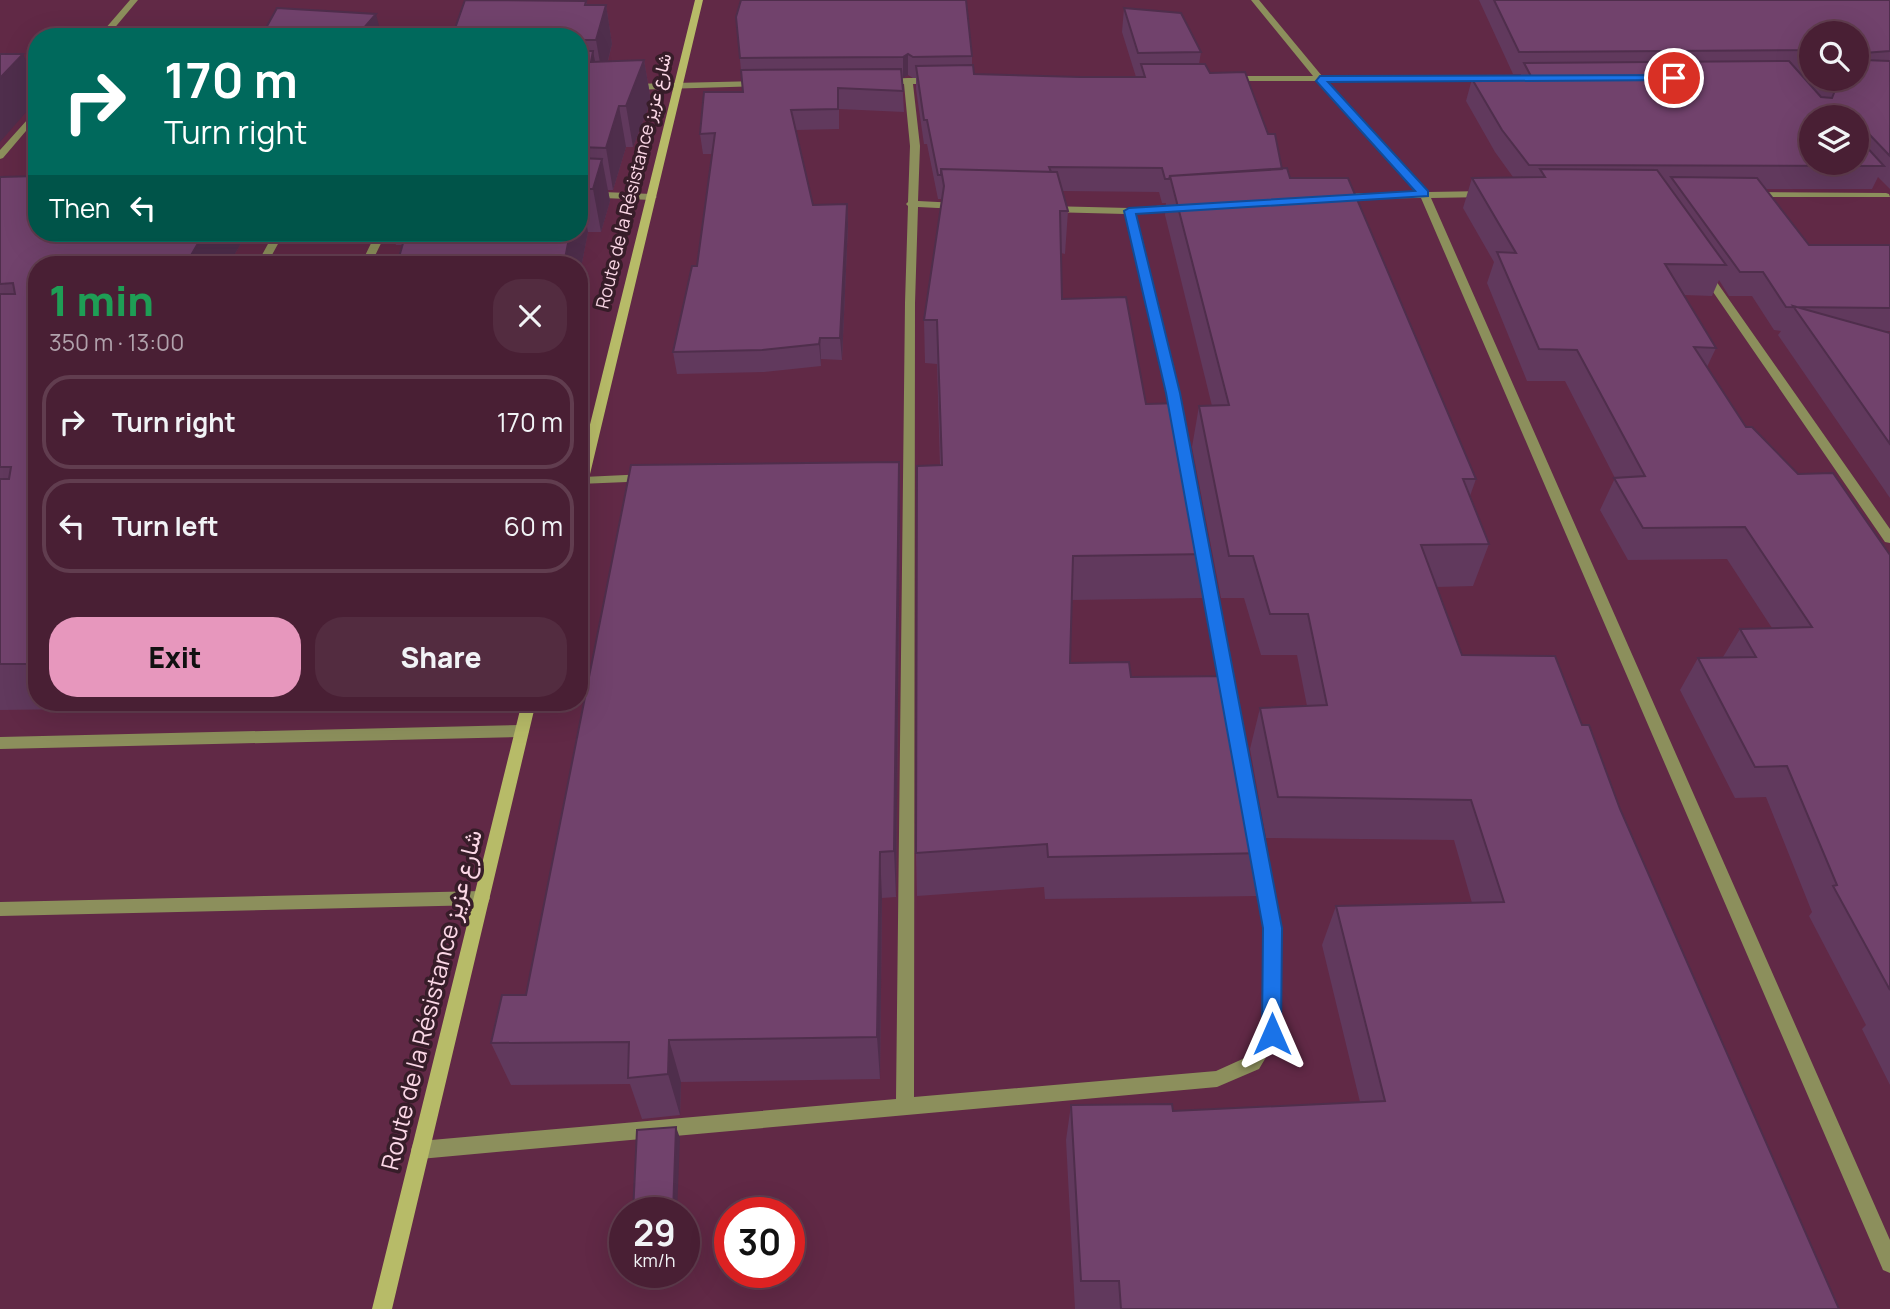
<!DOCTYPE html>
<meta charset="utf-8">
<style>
body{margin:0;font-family:Manrope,Vazirmatn,sans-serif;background:#532c40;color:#f1f3f6;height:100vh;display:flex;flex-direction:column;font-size:26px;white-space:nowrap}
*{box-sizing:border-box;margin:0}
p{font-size:23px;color:#b1a2ac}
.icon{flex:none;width:38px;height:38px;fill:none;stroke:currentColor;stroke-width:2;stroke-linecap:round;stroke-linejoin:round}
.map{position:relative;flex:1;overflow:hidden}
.drawer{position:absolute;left:28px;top:256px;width:560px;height:455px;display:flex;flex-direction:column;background:#491f34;border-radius:28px;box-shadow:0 7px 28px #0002,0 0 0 2px #613d4f}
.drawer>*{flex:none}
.top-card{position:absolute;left:28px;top:28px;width:560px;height:214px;border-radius:28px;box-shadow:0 7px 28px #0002,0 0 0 2px #613d4f;background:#00695c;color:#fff;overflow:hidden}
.controls{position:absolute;left:1799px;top:21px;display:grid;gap:14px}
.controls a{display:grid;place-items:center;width:70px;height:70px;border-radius:50%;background:#491f34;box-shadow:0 7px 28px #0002,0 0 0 2px #613d4f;font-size:35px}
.speed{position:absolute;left:609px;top:1197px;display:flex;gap:14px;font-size:35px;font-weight:700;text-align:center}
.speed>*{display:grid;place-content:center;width:91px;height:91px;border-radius:50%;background:#491f34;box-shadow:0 7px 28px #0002,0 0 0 2px #613d4f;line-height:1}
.speed small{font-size:18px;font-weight:400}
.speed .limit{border:10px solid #d22;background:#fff;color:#111}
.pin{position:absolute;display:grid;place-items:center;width:60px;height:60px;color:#fff;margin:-30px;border:4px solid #fff;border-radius:50%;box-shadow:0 2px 7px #0007}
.me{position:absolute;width:77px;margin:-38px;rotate:0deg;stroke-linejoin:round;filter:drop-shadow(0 0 5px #0008)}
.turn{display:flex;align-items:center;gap:24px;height:147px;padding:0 21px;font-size:32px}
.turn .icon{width:91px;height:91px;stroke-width:2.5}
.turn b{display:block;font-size:49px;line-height:60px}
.then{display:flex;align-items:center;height:66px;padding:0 21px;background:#0003;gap:14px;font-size:26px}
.round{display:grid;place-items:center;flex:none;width:74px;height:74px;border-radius:28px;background:#532c40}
.headline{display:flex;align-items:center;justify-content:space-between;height:119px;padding:0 21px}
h1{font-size:42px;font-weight:800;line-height:52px;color:#1e9e55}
.cta{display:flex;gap:14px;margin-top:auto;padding:14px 21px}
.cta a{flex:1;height:80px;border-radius:28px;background:#e797bd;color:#111;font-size:28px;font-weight:800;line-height:80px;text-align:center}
.cta a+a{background:#532c40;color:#f1f3f6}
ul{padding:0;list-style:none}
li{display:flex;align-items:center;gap:21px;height:94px;margin:0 14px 10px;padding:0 7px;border:4px solid #613d4f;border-radius:28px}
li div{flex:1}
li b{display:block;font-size:26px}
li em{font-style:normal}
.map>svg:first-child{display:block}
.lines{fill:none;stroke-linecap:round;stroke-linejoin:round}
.street{fill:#8c8f5c;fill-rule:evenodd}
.secondary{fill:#b7bb68;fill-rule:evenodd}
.wall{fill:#61395d;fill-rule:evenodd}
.shaded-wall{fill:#4f2e4c}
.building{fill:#71426c;stroke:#4f2e4c;stroke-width:2;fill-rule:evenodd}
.route{fill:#1a73e8;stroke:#114b97;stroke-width:2}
.labels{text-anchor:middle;stroke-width:7;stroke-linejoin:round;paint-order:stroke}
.far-street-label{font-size:18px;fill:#fbd7e6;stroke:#371d29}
.near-street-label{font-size:24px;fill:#fbd7e6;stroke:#371d29}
</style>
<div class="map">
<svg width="1890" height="1309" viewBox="0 0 1890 1309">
<rect width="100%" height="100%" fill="#612946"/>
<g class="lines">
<path class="street" d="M 130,0 L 138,0 L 107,37 L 98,37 Z
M 1251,0 L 1259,0 L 1322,76 L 1537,75 L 1541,78 L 1537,81 L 1327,81 L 1428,192 L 1486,191 L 1491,194 L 1486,197 L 1431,198 L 1890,1240 L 1890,1273 L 1883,1270 L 1421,198 L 1335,199 L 1333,197 L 1338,194 L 1418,192 L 1317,81 L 1225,81 L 1225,77 L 1228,76 L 1313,76 Z
M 908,78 L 935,78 L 939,81 L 935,84 L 913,84 L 920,146 L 918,201 L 958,203 L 963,206 L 958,209 L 918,207 L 915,303 L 914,1097 L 1216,1071 L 1247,1057 L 1262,1032 L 1265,928 L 1251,857 L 1253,852 L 1259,850 L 1265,852 L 1267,857 L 1281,928 L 1280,1034 L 1259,1069 L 1217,1087 L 420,1159 L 413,1156 L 411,1150 L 413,1144 L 420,1141 L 896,1099 L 905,303 L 908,206 L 906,204 L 908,202 L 910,146 L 904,84 L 885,85 L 881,82 L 885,79 Z
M 760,81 L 764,84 L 763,86 L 630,90 L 626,87 L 630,84 Z
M 37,109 L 37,118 L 3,158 L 0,159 L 0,150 Z
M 579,191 L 652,194 L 657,197 L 652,200 L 579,197 Z
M 1751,192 L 1886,193 L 1889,194 L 1890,197 L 1748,197 L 1746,195 Z
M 1182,204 L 1187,207 L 1186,209 L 1135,214 L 1184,421 L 1178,425 L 1172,421 L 1125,214 L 1048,212 L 1043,209 L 1048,206 L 1129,208 Z
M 274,233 L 284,233 L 267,264 L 257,264 Z
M 376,233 L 386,233 L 371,264 L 361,264 Z
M 1705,270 L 1709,271 L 1890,529 L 1890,543 L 1885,542 L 1700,273 Z
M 647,474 L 651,475 L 653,478 L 651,481 L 579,484 L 579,478 L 583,477 Z
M 1203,551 L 1210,555 L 1236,693 L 1234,697 L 1224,697 L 1222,693 L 1196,555 Z
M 522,725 L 527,727 L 529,731 L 527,735 L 522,737 L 0,749 L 0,737 Z
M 482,891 L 488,893 L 490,898 L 488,903 L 482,905 L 0,916 L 0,902 Z"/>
<path class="secondary" d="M 695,0 L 703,0 L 585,495 L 579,499 L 579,469 Z
M 522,702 L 536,702 L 392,1309 L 372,1309 Z"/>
</g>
<path class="wall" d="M 465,0 L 586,1 L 587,5 L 606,5 L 612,44 L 608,61 L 644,60 L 651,101 L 633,147 L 626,147 L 613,190 L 608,190 L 610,201 L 601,232 L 588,232 L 579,278 L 579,264 L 397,264 L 402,245 L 396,245 L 392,233 L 579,233 L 579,37 L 452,37 Z
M 1479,0 L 1890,0 L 1890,189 L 1878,177 L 1872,189 L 1765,189 L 1809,245 L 1890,245 L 1890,331 L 1885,331 L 1890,333 L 1890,498 L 1778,335 L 1781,331 L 1774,330 L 1752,296 L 1729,296 L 1719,280 L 1712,296 L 1684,295 L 1716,348 L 1707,367 L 1746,427 L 1890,555 L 1890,1085 L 1862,1029 L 1866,1025 L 1809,916 L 1812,912 L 1766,797 L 1735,798 L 1680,690 L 1698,658 L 1723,657 L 1740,629 L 1772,628 L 1727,559 L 1628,560 L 1600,510 L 1615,478 L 1565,381 L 1527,381 L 1487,283 L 1494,262 L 1463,208 L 1472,178 L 1513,177 L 1495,152 L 1466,101 L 1472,79 L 1520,79 L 1521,74 L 1513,74 ZM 1811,33 L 1857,79 L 1811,79 Z
M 1124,8 L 1201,52 L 1199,64 L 1210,73 L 1290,178 L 1476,479 L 1470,496 L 1489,544 L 1473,586 L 1437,587 L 1462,655 L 1582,725 L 1620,809 L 1839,1309 L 1075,1309 L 1066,1140 L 1071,1105 L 1173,1111 L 1360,1102 L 1322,945 L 1336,906 L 1472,903 L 1454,840 L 1266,838 L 1250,749 L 1260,708 L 1307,706 L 1297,655 L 1261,655 L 1244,598 L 1221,598 L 1192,447 L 1199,406 L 1212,406 L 1165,215 L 1166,203 L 1162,203 L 1159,192 L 1062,191 L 1068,211 L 1065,254 L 1061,253 L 1062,299 L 1146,404 L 1210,554 L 1202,598 L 1072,600 L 1070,663 L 1131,677 L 1268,853 L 1256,896 L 1045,899 L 1044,887 L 917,896 L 916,853 L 940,465 L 937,364 L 925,363 L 924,320 L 941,210 L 941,199 L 938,199 L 927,144 L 924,144 L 916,89 L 916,78 L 913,78 L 908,75 L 902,78 L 904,112 L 839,109 L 839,129 L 796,130 L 813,205 L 847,204 L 848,225 L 842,360 L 821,359 L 821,366 L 764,372 L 677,374 L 673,352 L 697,266 L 712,154 L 703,154 L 700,134 L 743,92 L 736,17 L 972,56 L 972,65 L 974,74 L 1080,77 L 1140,77 L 1136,77 L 1122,32 Z
M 0,177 L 37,233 L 247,233 L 229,264 L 37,264 L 37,702 L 495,702 L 495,703 L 0,710 Z
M 899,462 L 900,510 L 896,897 L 882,898 L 880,1079 L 681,1082 L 680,1115 L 642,1119 L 630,1084 L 511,1085 L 491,1043 Z"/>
<path class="shaded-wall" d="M 606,5 L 612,44 L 603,80 L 596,40 Z
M 376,14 L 382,37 L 356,37 Z
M 593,51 L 601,91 L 591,62 Z
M 23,54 L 37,84 L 37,100 L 0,142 L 0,78 Z
M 908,54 L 908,75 L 903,78 L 903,57 Z
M 644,60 L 651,101 L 633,147 L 626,106 Z
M 619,106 L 626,147 L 613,190 L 606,148 Z
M 602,159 L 610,201 L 601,232 L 593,189 Z
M 580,189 L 588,232 L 579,278 L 579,264 L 564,264 L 570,233 L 579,233 Z
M 847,204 L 848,225 L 842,360 L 840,338 Z
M 204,233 L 247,233 L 229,264 L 186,264 Z
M 820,338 L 821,359 L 821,366 L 819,344 Z
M 899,462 L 900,510 L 896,897 L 894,851 Z
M 880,852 L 882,898 L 880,1079 L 877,1037 Z
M 669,1040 L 681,1082 L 680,1115 L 668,1074 Z
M 676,1127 L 680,1138 L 677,1213 L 673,1213 Z"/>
<path class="building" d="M 465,0 L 586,1 L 585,5 L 606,5 L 596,40 L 579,40 L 579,37 L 452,37 Z
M 741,0 L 966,0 L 972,56 L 913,57 L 908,54 L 903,57 L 740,58 L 736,17 Z
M 1494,0 L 1890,0 L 1890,51 L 1864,53 L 1861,58 L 1864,60 L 1890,61 L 1890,156 L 1869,134 L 1862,142 L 1884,166 L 1529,165 L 1502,130 L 1472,79 L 1532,78 L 1524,63 L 1789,61 L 1821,97 L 1832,98 L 1834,93 L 1821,79 L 1857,79 L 1857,33 L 1811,33 L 1811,50 L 1519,52 ZM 1811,117 L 1857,117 L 1857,163 L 1811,163 Z
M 277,8 L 376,14 L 356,37 L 261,37 Z
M 1124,8 L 1181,13 L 1201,52 L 1138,53 Z
M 579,51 L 593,51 L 591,62 L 644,60 L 626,106 L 619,106 L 606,148 L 579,147 Z
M 0,54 L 23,54 L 0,78 Z
M 1811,60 L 1811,68 L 1805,61 Z
M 1141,64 L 1205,64 L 1210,73 L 1245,72 L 1268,134 L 1275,134 L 1282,169 L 1170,176 L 1169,179 L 1165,179 L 1162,168 L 1049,167 L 1051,172 L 941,169 L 941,175 L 938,175 L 927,120 L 924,120 L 916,66 L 973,65 L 974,74 L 1080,77 L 1145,77 Z
M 901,69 L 903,91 L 838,88 L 838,109 L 791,110 L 813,205 L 847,204 L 840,338 L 820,338 L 819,344 L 762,350 L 673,352 L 692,266 L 697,266 L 715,133 L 700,134 L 704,92 L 743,92 L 741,70 Z
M 579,158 L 602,159 L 593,189 L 580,189 L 579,191 Z
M 1287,168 L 1290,178 L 1348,178 L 1476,479 L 1463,479 L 1489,544 L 1421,545 L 1462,655 L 1555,656 L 1582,725 L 1589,725 L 1620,809 L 1839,1309 L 1121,1309 L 1119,1281 L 1081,1281 L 1071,1105 L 1172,1104 L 1173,1111 L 1385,1101 L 1336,906 L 1504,902 L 1471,800 L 1278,797 L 1260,708 L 1327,705 L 1308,614 L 1270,614 L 1253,556 L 1229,556 L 1199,406 L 1229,405 L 1170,176 Z
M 941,169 L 1057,172 L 1068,211 L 1060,211 L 1062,299 L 1126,297 L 1146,404 L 1181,403 L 1210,554 L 1073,556 L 1070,663 L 1129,662 L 1131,677 L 1232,676 L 1268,853 L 1048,857 L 1047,844 L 916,853 L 917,466 L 942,465 L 937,320 L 924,320 L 944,186 Z
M 1540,169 L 1657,170 L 1726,265 L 1665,264 L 1716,348 L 1694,347 L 1746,427 L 1752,427 L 1798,474 L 1833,473 L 1890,555 L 1890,990 L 1833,886 L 1837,885 L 1787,766 L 1755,767 L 1698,658 L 1756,657 L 1740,629 L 1812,627 L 1745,527 L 1643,528 L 1614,478 L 1645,476 L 1577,350 L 1539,349 L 1497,252 L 1516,253 L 1472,178 L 1545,177 Z
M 37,176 L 37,233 L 204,233 L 186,264 L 37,264 L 37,664 L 0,664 L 0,479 L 9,479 L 11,467 L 0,467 L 0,294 L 15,294 L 13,283 L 0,284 L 0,177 Z
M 1671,177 L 1757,178 L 1809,245 L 1890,245 L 1890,308 L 1786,307 L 1763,272 L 1740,272 Z
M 406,233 L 570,233 L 564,264 L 397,264 Z
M 1793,306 L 1890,333 L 1890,444 Z
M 899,462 L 894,851 L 880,852 L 877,1037 L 669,1040 L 668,1074 L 628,1078 L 629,1042 L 491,1043 L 502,995 L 526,995 L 631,465 Z
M 676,1127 L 673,1213 L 633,1213 L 637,1130 Z"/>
<path class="route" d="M 1674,75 L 1678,80 L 1328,82 L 1428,191 L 1428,196 L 1136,214 L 1180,393 L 1282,928 L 1281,1034 L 1279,1040 L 1272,1043 L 1265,1040 L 1262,1034 L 1263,928 L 1166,393 L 1124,211 L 1129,208 L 1415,191 L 1316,81 L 1320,76 Z"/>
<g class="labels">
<g class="far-street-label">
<text transform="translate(634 181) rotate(-76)" y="6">Route de la Résistance شارع عزيز</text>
</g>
<g class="near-street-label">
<text transform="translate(432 1000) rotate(-76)" y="8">Route de la Résistance شارع عزيز</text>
</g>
</g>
</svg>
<div class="controls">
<a><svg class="icon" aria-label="search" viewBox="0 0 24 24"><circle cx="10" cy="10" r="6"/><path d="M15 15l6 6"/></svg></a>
<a><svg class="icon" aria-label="layers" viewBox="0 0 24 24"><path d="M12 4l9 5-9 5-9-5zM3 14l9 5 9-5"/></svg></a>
</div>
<div class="speed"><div>29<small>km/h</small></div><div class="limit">30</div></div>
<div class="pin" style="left:1674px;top:78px;background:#d93025"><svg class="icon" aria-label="arrive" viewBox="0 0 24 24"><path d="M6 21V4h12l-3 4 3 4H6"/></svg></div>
<svg class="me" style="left:1272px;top:1034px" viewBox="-20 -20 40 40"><path d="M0-17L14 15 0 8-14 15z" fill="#1a73e8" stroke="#fff" stroke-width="4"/></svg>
<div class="top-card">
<div class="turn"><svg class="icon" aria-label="right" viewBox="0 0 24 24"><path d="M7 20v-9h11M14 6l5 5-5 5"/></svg><div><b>170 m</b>Turn right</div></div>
<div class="then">Then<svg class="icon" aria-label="left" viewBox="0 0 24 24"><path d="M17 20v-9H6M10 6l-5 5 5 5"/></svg></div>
</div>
<section class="drawer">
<div class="headline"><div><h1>1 min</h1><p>350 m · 13:00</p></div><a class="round"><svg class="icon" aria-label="close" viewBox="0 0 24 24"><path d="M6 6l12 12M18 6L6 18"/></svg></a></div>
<ul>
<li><svg class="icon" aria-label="right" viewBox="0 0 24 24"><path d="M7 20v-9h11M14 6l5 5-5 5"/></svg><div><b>Turn right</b></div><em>170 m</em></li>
<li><svg class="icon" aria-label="left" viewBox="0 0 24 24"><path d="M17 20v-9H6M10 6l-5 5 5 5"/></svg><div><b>Turn left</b></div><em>60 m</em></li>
</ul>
<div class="cta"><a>Exit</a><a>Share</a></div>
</section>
</div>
